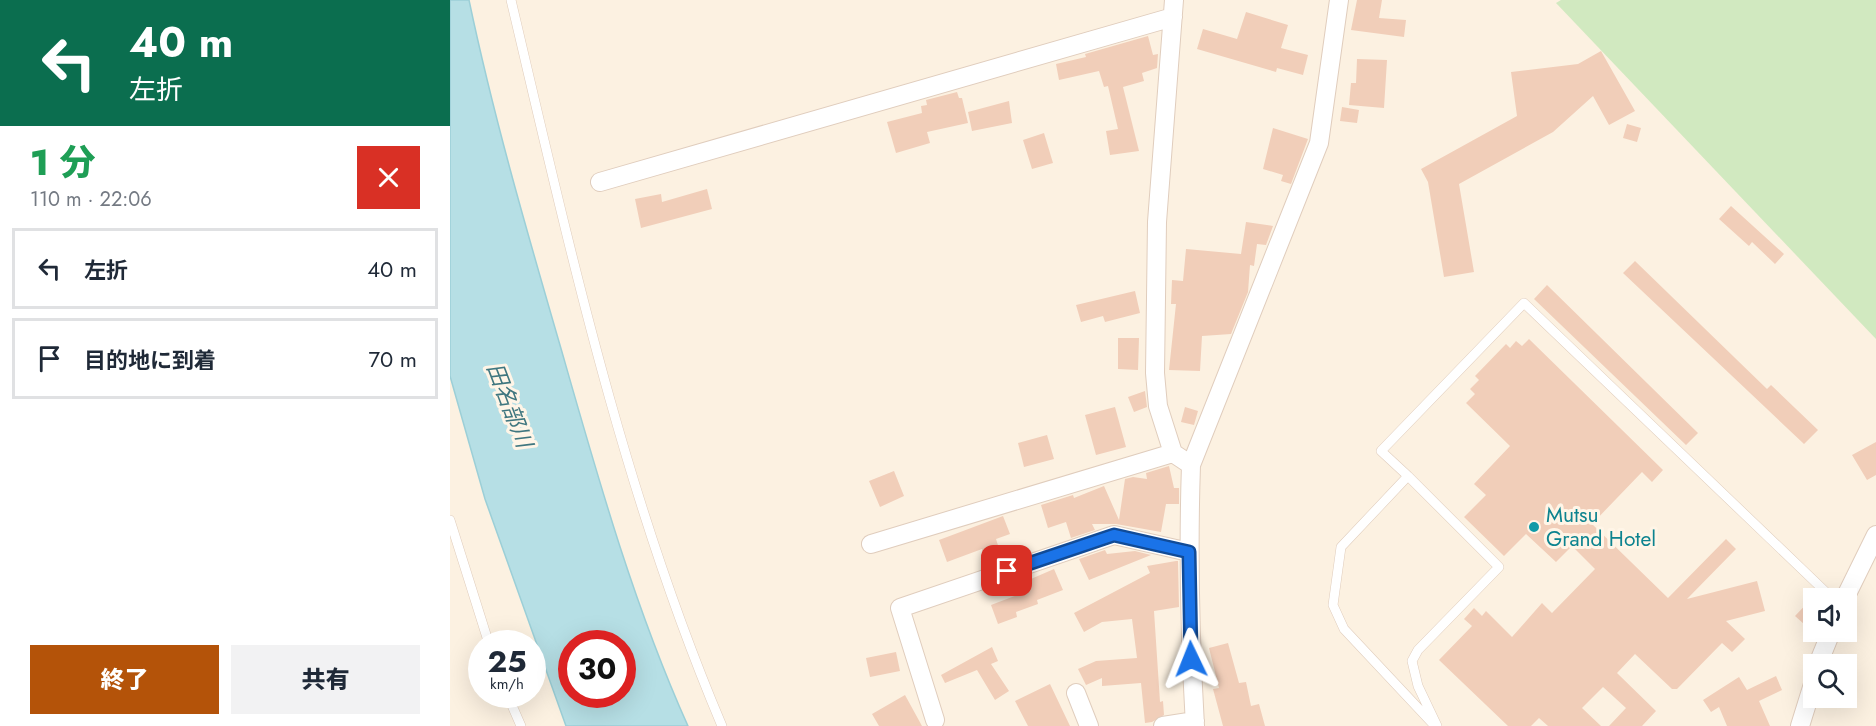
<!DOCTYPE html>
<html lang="ja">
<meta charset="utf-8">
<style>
body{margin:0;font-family:Jost,"Noto Sans JP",sans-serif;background:#f2f2f3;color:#1f2937;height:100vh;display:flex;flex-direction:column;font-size:22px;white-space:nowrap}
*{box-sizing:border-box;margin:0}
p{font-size:20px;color:#747a83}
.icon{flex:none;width:33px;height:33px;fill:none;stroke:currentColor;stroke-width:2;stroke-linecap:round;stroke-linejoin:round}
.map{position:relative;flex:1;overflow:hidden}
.sheet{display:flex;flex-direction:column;background:#fff;width:450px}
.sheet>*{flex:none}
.top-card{background:#0b6e4f;color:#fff;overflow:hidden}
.controls{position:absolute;left:1353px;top:588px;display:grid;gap:12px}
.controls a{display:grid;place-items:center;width:54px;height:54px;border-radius:0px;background:#fff;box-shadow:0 6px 24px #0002;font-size:30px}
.speed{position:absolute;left:18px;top:630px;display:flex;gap:12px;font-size:30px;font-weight:700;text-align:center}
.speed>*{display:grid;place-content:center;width:78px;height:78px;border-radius:50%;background:#fff;box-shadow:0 6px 24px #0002;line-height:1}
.speed small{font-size:15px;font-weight:400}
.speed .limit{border:9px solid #d22;background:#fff;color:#111}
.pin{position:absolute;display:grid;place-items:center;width:51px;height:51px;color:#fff;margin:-26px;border-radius:12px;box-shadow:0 3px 9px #0006}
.me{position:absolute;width:66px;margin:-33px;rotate:358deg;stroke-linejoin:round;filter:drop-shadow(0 0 4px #0008)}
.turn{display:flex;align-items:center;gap:21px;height:126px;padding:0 30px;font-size:27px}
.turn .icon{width:78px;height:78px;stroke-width:2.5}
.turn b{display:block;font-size:42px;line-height:51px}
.round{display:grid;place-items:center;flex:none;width:63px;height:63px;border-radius:0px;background:#f2f2f3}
.headline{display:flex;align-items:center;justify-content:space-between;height:102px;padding:0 30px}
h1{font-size:36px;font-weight:800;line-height:45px;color:#1e9e55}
.action{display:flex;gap:12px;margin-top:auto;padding:12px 30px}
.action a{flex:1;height:69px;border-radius:0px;background:#b45309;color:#fff;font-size:24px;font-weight:800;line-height:69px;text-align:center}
.action a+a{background:#f2f2f3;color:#1f2937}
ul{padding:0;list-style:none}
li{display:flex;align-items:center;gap:18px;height:81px;margin:0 12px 9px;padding:0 18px;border:3px solid #e0e1e3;border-radius:0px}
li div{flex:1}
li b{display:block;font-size:22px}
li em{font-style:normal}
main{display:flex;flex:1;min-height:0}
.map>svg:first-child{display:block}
.green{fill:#d1e9c0}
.water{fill:#b6dfe5;stroke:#9ccfd7;stroke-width:1.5;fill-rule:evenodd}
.building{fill:#f1ceb9}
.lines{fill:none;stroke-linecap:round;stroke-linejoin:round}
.service-casing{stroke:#e0cdbd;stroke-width:10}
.minor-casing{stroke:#e0cdbd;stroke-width:20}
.service{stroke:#fff;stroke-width:9}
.minor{stroke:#fff;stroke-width:18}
.route-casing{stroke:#114b97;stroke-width:15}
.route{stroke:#1a73e8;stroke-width:10}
.culture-dot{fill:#0f9aa8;stroke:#fff5e7;stroke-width:2}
.labels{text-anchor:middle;stroke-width:6;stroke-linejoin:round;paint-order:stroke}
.culture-label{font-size:21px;fill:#0d838f;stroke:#fff5e7;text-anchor:start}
.water-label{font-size:22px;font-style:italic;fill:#3f767f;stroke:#fff5e7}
</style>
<main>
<section class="sheet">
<div class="top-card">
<div class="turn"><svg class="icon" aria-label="left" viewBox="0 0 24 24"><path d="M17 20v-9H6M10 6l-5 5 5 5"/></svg><div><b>40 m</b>左折</div></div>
</div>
<div class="headline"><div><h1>1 分</h1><p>110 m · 22:06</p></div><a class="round" style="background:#d93025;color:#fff"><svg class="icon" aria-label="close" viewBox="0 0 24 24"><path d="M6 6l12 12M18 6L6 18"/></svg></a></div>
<ul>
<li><svg class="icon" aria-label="left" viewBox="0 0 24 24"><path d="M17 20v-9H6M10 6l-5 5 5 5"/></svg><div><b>左折</b></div><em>40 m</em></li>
<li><svg class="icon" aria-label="arrive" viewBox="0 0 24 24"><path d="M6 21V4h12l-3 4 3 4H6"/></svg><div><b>目的地に到着</b></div><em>70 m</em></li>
</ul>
<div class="action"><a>終了</a><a>共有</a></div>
</section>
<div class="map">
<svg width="1426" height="726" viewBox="0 0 1426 726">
<rect width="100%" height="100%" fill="#fcf1e1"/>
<path class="green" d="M 1111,0 L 1426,0 L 1426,339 L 1106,3 Z"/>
<path class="water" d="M 0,0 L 19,0 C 44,119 78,235 112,352 C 148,478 184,606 238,726 L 116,726 L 35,499 L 0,376 ZM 122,644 L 172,644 L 172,694 L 122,694 Z"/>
<path class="building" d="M 907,0 L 932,0 L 929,18 L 956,20 L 954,37 L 901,30 Z
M 796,12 L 838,25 L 831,48 L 858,55 L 853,75 L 827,68 L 826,72 L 747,49 L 753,29 L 787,39 Z
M 698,36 L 703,55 L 708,54 L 707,68 L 692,73 L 694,81 L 673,87 L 689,151 L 660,155 L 656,131 L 668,129 L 658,86 L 654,87 L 649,71 L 609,80 L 606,64 L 636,57 L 635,54 Z
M 1151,51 L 1185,111 L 1159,125 L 1143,96 L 1103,132 L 1009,184 L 1024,272 L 994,277 L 978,182 L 971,169 L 1067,116 L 1061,72 L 1128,64 Z
M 907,59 L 937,60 L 934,108 L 899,105 L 901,83 L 906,83 Z
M 507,92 L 509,98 L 512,98 L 518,123 L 477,132 L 480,143 L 446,153 L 437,122 L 472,113 L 471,106 L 477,105 L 476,100 Z
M 559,101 L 562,123 L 522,131 L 518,112 Z
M 892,107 L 909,110 L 907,123 L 890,121 Z
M 1177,124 L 1191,128 L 1187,142 L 1173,138 Z
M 823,128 L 858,139 L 841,184 L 831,181 L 833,175 L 813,169 Z
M 594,133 L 603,163 L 582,169 L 573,140 Z
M 257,189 L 262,209 L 191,228 L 185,199 L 211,194 L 212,202 Z
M 1281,206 L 1334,254 L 1325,264 L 1302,242 L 1299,246 L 1269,219 Z
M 796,222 L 823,226 L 816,245 L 807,244 L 804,266 L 800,265 L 798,292 L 781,334 L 752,336 L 750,371 L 719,370 L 726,304 L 721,304 L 722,280 L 733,281 L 736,249 L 791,254 Z
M 1185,261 L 1317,389 L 1321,385 L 1368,430 L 1354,444 L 1173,273 Z
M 1097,285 L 1248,433 L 1236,445 L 1084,299 Z
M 685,291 L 690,313 L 655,322 L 653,316 L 631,322 L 626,305 Z
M 668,338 L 689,338 L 688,370 L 668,369 Z
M 1079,339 L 1213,470 L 1202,482 L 1192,472 L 1142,524 L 1218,598 L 1276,539 L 1286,549 L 1237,599 L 1307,581 L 1315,611 L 1276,621 L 1295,639 L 1282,652 L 1272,643 L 1227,689 L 1222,689 L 1185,654 L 1167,673 L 1206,711 L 1192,726 L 1159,726 L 1176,708 L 1153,687 L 1132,708 L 1151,726 L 1098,726 L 1089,718 L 1081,726 L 1058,726 L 989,660 L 1022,626 L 1014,619 L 1024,608 L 1032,616 L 1036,611 L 1062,637 L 1092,603 L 1102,613 L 1145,569 L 1122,546 L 1106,562 L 1076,534 L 1054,556 L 1014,517 L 1036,495 L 1024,484 L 1060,446 L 1016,403 L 1025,394 L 1020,389 L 1029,380 L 1025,376 L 1056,344 L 1060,348 L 1066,341 L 1072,346 Z
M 695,391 L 697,407 L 684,412 L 678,397 Z
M 665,407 L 676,447 L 646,455 L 635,415 Z
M 735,407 L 748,411 L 744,425 L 731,422 Z
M 597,435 L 604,459 L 574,467 L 568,443 Z
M 1426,442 L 1426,475 L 1417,480 L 1402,455 Z
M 719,466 L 724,488 L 729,488 L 729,504 L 716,504 L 711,532 L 666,524 L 642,524 L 645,530 L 621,538 L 616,522 L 598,528 L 591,505 L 623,495 L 624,498 L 654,486 L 669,520 L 675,479 L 683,477 L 697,479 L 696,473 Z
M 444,471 L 454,496 L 430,507 L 419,481 Z
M 553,516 L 560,534 L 546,539 L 553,561 L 538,566 L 532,549 L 497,562 L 489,540 Z
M 655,550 L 657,554 L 685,551 L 701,555 L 639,580 L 629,559 Z
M 726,561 L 728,561 L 729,607 L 704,611 L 710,702 L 713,701 L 714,715 L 702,722 L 695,723 L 691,683 L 652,686 L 652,678 L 636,685 L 628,669 L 646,661 L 687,658 L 682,619 L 652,622 L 634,632 L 624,613 L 700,573 L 697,566 Z
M 604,569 L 613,590 L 587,600 L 588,604 L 566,612 L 567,617 L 548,624 L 541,605 L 570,594 L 567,585 Z
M 1364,596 L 1364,633 L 1345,616 Z
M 778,643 L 789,683 L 796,682 L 801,706 L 809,704 L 815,726 L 773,726 L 763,689 L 769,688 L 759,648 Z
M 542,647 L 548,661 L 541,664 L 559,691 L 545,700 L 527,670 L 495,683 L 491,675 Z
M 446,652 L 450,671 L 420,677 L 416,658 Z
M 1326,676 L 1332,690 L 1309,701 L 1320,726 L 1277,726 L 1269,707 L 1261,712 L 1253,700 L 1289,677 L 1297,690 Z
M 600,684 L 620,726 L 578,726 L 565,701 Z
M 455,695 L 472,726 L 429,726 L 422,714 Z"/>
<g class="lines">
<g class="service-casing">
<path id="service" d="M 61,0 C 119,245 173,493 272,726
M 958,476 L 931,451 L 1074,303 L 1382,598
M 0,520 L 39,644
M 57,694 L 71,726
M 985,726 L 894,629 L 883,605 L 891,547 L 958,476 L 1049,567 L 968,650 L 962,661 L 968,686 L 987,726"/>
</g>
<g class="minor-casing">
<path id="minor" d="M 724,0 L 707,222 L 705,373 L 708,406 L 723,453 L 741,465
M 150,182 L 723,17
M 421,544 L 723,453
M 1395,598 L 1426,535
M 1368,664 L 1381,632
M 626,693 L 639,726
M 485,720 L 450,608 L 664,535 L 739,552
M 713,726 L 745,721
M 745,726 C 740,639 738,552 741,465 L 869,143 L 889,0
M 1350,726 L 1364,681"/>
</g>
<use href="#service" class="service"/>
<use href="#minor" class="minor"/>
</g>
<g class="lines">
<g class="route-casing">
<path id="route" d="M 557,571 L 664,535 L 739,552 L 741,659"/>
</g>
<use href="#route" class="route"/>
</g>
<circle class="culture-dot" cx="1084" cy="527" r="6"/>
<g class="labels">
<g class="culture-label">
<text x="1096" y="522">Mutsu<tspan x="1096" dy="24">Grand Hotel</tspan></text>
</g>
<g class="water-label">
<text transform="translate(60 405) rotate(69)" y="8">田名部川</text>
</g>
</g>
</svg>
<div class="controls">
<a><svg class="icon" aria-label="sound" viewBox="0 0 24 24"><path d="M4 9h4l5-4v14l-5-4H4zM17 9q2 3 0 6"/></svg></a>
<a><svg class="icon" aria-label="search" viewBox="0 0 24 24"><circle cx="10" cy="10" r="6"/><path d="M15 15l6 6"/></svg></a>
</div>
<div class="speed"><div>25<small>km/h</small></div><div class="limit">30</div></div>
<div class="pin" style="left:557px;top:571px;background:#d93025"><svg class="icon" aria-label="arrive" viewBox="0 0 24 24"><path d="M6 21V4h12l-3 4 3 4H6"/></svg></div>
<svg class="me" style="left:741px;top:659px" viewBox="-20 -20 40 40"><path d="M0-17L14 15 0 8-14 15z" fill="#1a73e8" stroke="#fff" stroke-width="4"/></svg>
</div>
</main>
